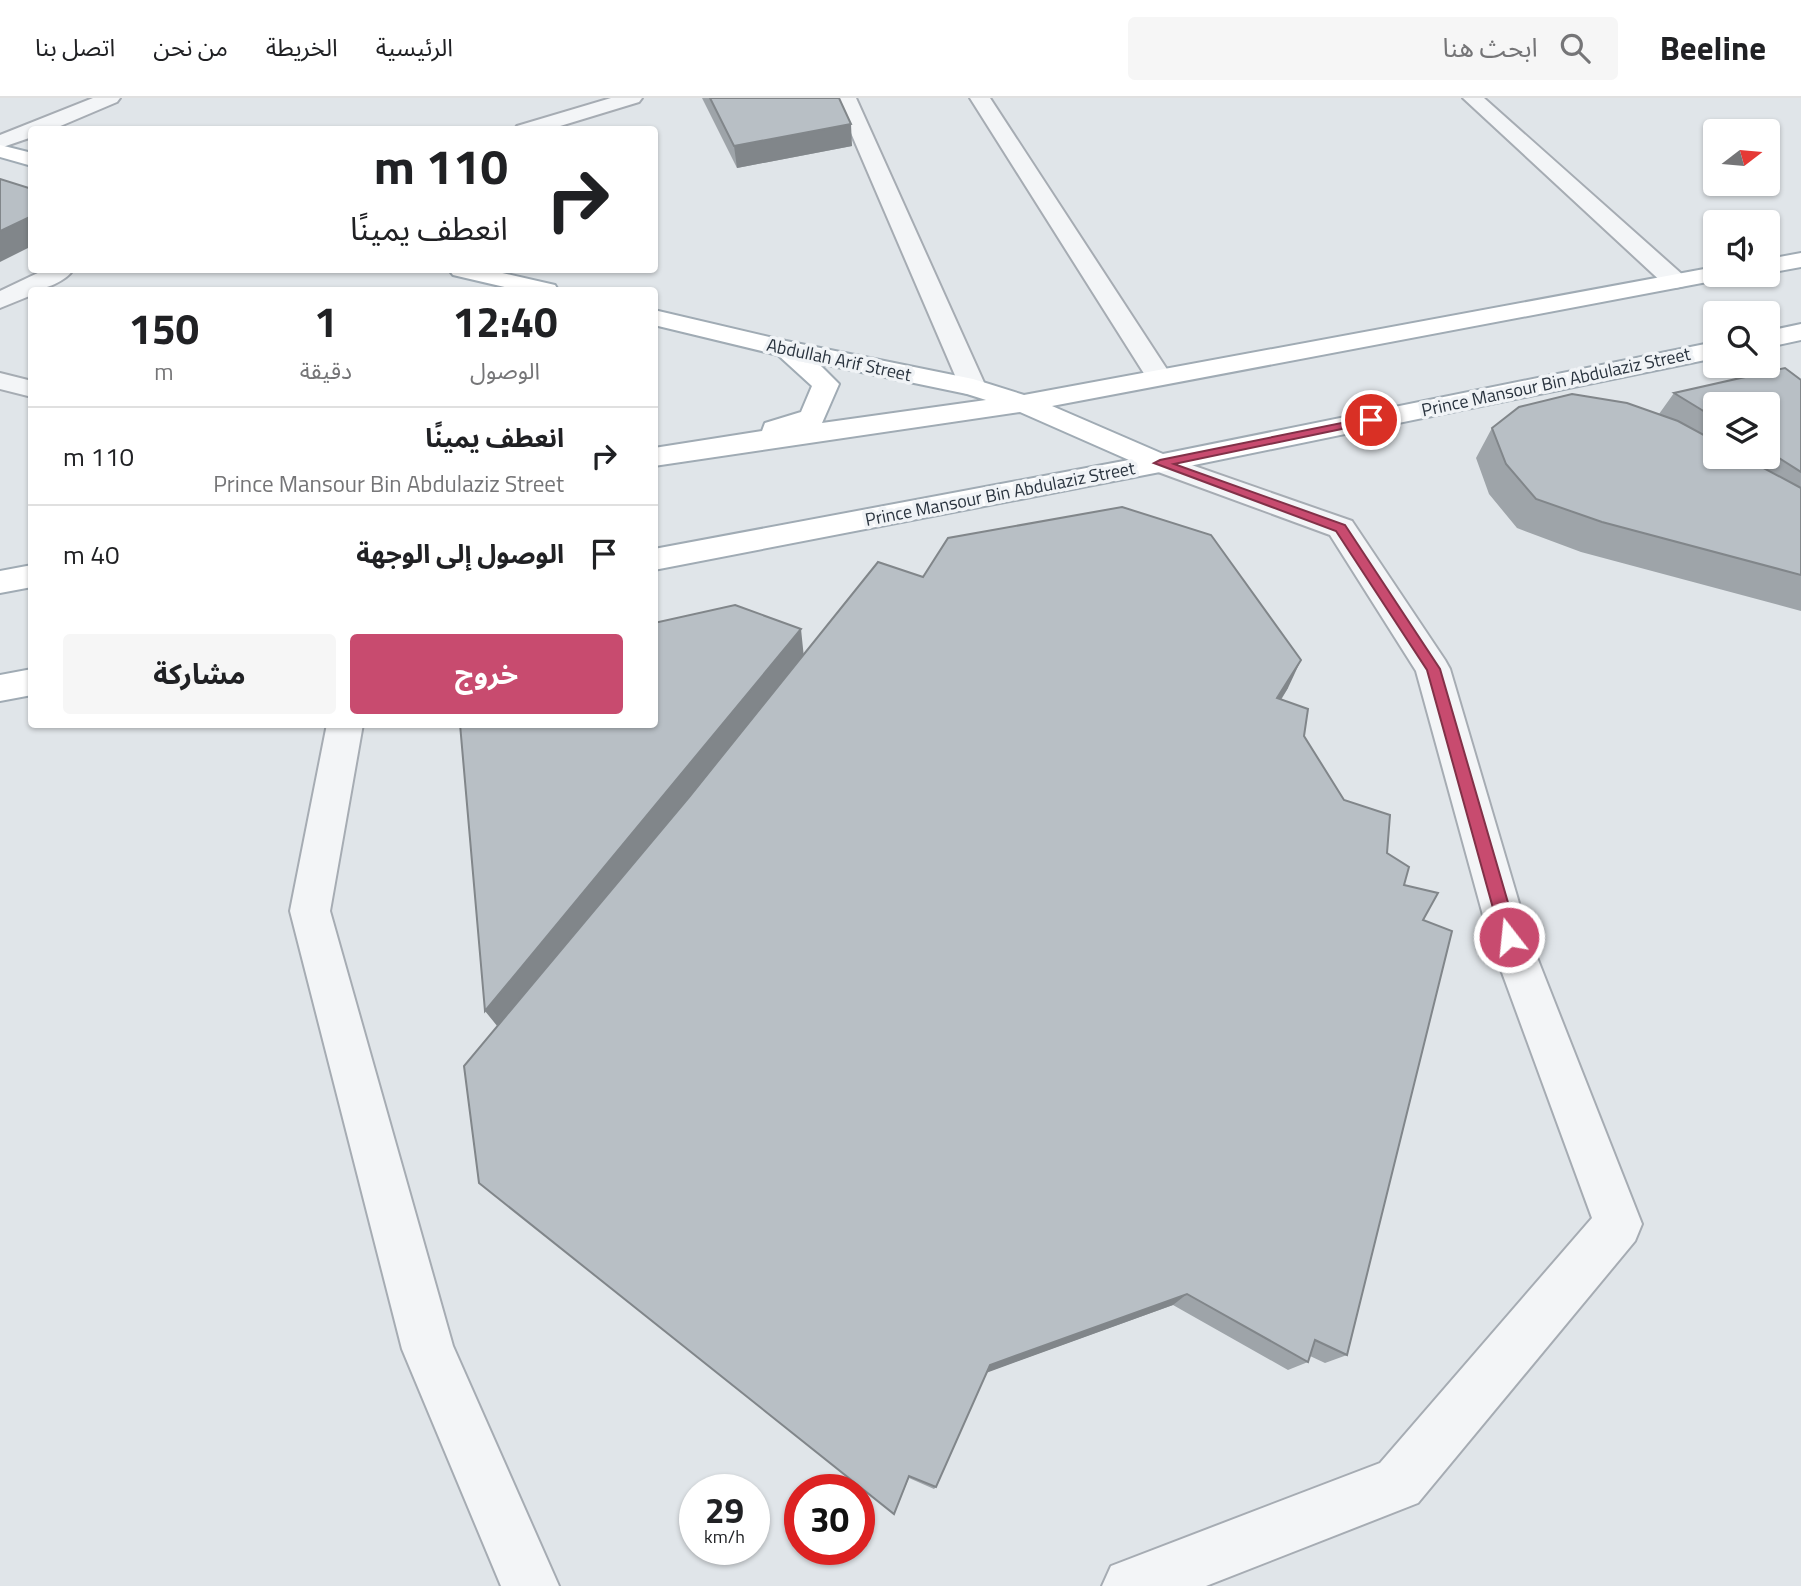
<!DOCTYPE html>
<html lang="ar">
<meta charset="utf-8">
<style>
body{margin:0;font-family:"Titillium Web","Noto Sans Arabic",sans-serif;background:#f6f6f6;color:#202124;direction:rtl;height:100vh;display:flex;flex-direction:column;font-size:26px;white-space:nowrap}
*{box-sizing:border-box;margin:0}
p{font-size:23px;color:#757577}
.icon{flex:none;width:38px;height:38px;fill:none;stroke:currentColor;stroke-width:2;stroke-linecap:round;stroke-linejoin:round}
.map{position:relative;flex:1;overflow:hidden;direction:ltr}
.panel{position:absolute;left:28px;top:189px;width:630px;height:441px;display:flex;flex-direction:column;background:#fff;border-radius:7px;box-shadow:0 2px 5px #0004;direction:rtl}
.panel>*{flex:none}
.top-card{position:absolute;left:28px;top:28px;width:630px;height:147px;border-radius:7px;box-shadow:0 2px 5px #0004;direction:rtl;background:#fff;color:#202124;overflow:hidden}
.needle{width:46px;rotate:74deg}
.buttons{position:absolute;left:1703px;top:21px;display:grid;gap:14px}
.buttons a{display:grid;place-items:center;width:77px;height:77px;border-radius:7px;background:#fff;box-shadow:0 2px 5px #0004;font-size:35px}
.speed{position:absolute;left:679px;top:1376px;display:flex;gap:14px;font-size:35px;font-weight:700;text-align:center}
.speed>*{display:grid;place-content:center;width:91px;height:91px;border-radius:50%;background:#fff;box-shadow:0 2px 5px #0004;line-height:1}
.speed small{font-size:18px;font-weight:400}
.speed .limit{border:10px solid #d22;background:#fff;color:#111}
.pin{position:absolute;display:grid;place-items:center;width:60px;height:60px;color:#fff;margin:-30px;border:4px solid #fff;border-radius:50%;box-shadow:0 2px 7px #0007}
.me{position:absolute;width:77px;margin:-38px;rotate:344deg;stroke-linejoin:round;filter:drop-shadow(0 0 5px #0008)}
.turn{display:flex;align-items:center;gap:24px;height:147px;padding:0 35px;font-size:32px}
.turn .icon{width:91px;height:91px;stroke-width:2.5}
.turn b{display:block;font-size:49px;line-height:60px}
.eta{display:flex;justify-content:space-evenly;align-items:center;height:119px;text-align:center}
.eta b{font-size:42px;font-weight:700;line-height:49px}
.cta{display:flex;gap:14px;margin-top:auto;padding:14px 35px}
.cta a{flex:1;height:80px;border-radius:7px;background:#c84b6f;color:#fff;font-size:28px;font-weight:700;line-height:80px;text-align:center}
.cta a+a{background:#f6f6f6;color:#202124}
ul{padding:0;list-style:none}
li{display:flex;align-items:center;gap:21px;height:98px;padding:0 35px;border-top:2px solid #e0e0e0}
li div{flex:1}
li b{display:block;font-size:26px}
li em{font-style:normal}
header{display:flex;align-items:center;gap:42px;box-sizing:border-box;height:98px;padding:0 35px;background:#fff;border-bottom:2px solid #e0e0e0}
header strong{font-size:33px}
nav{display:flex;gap:38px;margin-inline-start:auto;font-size:24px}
.search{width:490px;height:63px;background:#f6f6f6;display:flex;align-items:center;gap:18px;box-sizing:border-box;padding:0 24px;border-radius:7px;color:#757577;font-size:26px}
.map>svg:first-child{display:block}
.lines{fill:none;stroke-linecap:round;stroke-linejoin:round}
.minor-casing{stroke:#a6acb3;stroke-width:4}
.primary-casing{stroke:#a0abb4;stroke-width:4}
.minor{fill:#f3f5f7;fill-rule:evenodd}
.primary{fill:#fff;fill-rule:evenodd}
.wall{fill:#9ea4a9;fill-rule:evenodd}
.shaded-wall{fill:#81868a}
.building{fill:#b8bfc5;stroke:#81868a;stroke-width:2}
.route{fill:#c84b6f;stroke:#823148;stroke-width:2}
.labels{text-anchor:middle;stroke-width:7;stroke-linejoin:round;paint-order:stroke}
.far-street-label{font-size:18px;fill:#2a343f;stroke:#f0f3f6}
</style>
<header>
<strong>Beeline</strong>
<div class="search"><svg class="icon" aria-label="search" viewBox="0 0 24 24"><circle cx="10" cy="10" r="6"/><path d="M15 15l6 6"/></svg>ابحث هنا</div>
<nav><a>الرئيسية</a><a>الخريطة</a><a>من نحن</a><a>اتصل بنا</a></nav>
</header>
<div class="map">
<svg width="1801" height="1488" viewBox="0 0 1801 1488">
<rect width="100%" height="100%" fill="#e0e5e9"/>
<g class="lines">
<g class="minor-casing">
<path id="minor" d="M 93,0 L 120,0 L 117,4 L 51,32 L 32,32 L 32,39 L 0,50 L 0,37 Z
M 611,0 L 642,0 L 639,4 L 547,32 L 514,32 L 517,28 Z
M 836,0 L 856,0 L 986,289 L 982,295 L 973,297 L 964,295 L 960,289 Z
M 970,0 L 990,0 L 1172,279 L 1168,285 L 1159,287 L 1150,285 Z
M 1463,0 L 1484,0 L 1684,178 L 1687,183 L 1684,188 L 1675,190 L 1666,188 Z
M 44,172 L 73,172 C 66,183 44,192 32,192 L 32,197 L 0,210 L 0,193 Z
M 0,275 L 32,283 L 32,299 L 0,291 Z
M 1160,356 L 1352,423 L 1445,562 L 1450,571 L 1529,839 L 1642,1126 L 1635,1143 L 1418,1405 L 1206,1488 L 1102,1488 L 1111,1468 L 1380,1365 L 1592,1120 L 1489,839 L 1416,573 L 1330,437 L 1150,371 L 1146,365 L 1150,359 Z
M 327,626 L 363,626 L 330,813 L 453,1248 L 559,1488 L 501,1488 L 402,1251 L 290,813 Z"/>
</g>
<g class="primary-casing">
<path id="primary" d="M 0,47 L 32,55 L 32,68 L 0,59 Z
M 1801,155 L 1801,169 L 1768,175 L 1768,161 Z
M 1715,169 L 1715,177 L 1726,177 L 1723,181 L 1052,308 L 1163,356 L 1715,244 L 1715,260 L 1160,374 L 654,472 L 654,451 L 1129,362 L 1020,314 L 654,368 L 654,350 L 762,333 L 765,325 L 801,314 L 812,288 L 778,257 L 654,227 L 654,212 L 786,243 L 973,281 L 1024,297 ZM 818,265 L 967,296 L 986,302 L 822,325 L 839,286 Z
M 449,172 L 489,172 L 555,187 L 558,192 L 517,192 L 453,177 Z
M 1801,226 L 1801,242 L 1768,249 L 1768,233 Z
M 32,467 L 32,489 L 0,495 L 0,473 Z
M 32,571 L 32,597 L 0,603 L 0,577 Z"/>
</g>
<use href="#minor" class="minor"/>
<use href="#primary" class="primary"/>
</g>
<path class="wall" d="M 702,0 L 839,0 L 852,48 L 737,70 Z
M 1801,282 L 1801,513 L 1581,454 L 1517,430 L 1489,396 L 1476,360 L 1492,330 L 1659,316 L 1674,295 ZM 1715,306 L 1768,306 L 1768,359 L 1715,359 Z
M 923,479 L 1288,590 L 1281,602 L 1344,702 L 1387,755 L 1423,822 L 1347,1257 L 1325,1265 L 1310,1258 L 1308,1264 L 1288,1272 L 1173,1207 L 987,1274 L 936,1389 L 934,1391 L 909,1380 L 894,1416 L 479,1085 L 804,556 Z"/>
<path class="shaded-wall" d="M 851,26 L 852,48 L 737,70 L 734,48 Z
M 32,118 L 32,148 L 0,164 L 0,133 Z
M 801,531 L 804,560 L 502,934 L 485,913 Z
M 1301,562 L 1288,590 L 1264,628 L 1277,600 Z
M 1187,1196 L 1173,1207 L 986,1275 L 990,1267 Z"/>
<path class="building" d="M 710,0 L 839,0 L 851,26 L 734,48 Z
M 0,81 L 32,91 L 32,118 L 0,133 Z
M 1785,270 L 1801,282 L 1801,374 L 1768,353 L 1768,306 L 1715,306 L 1715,320 L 1674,295 Z
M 1572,296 L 1627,305 L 1678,323 L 1715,343 L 1715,359 L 1743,359 L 1801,390 L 1801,477 L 1602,424 L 1536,401 L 1506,366 L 1492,330 L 1519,309 Z
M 1122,409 L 1211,437 L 1301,562 L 1277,600 L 1308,611 L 1304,638 L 1344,702 L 1390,717 L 1387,755 L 1409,769 L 1404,787 L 1438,795 L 1423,822 L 1452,833 L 1347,1257 L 1315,1242 L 1308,1264 L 1187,1196 L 990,1267 L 936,1389 L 909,1378 L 894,1416 L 479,1085 L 464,968 L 690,698 L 878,464 L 923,479 L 948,440 Z
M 735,507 L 801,531 L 485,913 L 460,626 L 654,626 L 654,525 Z"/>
<path class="route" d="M 1371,319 L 1377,322 L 1375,324 L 1174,366 L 1345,427 L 1440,571 L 1518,839 L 1515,845 L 1509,847 L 1503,845 L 1501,839 L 1427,572 L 1336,433 L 1154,365 L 1160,362 Z"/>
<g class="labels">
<g class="far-street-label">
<text transform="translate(839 262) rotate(12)" y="6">Abdullah Arif Street</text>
<text transform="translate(1556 284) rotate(-12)" y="6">Prince Mansour Bin Abdulaziz Street</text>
<text transform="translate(1000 396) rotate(-11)" y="6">Prince Mansour Bin Abdulaziz Street</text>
</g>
</g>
</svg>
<div class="buttons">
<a><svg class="needle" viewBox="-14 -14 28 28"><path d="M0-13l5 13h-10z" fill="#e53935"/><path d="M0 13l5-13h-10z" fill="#757577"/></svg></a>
<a><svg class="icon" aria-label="sound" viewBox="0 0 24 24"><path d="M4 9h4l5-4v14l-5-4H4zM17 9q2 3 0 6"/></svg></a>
<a><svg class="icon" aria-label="search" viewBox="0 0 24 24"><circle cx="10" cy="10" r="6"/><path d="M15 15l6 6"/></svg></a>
<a><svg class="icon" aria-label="layers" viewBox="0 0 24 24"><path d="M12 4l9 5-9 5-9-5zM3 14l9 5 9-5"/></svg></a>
</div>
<div class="speed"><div>29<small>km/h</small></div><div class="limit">30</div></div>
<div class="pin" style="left:1371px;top:322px;background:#d93025"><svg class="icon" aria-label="arrive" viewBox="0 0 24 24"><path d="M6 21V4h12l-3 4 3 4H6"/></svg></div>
<svg class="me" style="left:1509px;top:839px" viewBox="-20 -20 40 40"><circle r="17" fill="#c84b6f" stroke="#fff" stroke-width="3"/><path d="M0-11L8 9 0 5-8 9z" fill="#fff"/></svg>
<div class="top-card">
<div class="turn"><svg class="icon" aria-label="right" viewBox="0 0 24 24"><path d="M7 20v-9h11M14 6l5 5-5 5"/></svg><div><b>110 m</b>انعطف يمينًا</div></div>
</div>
<section class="panel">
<div class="eta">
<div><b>12:40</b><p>الوصول</p></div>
<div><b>1</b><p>دقيقة</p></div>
<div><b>150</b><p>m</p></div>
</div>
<ul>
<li><svg class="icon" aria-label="right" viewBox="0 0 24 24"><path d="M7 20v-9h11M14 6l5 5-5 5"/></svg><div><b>انعطف يمينًا</b><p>Prince Mansour Bin Abdulaziz Street</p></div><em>110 m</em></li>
<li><svg class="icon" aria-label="arrive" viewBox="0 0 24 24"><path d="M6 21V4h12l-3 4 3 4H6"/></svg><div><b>الوصول إلى الوجهة</b></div><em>40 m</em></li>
</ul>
<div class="cta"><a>خروج</a><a>مشاركة</a></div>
</section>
</div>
